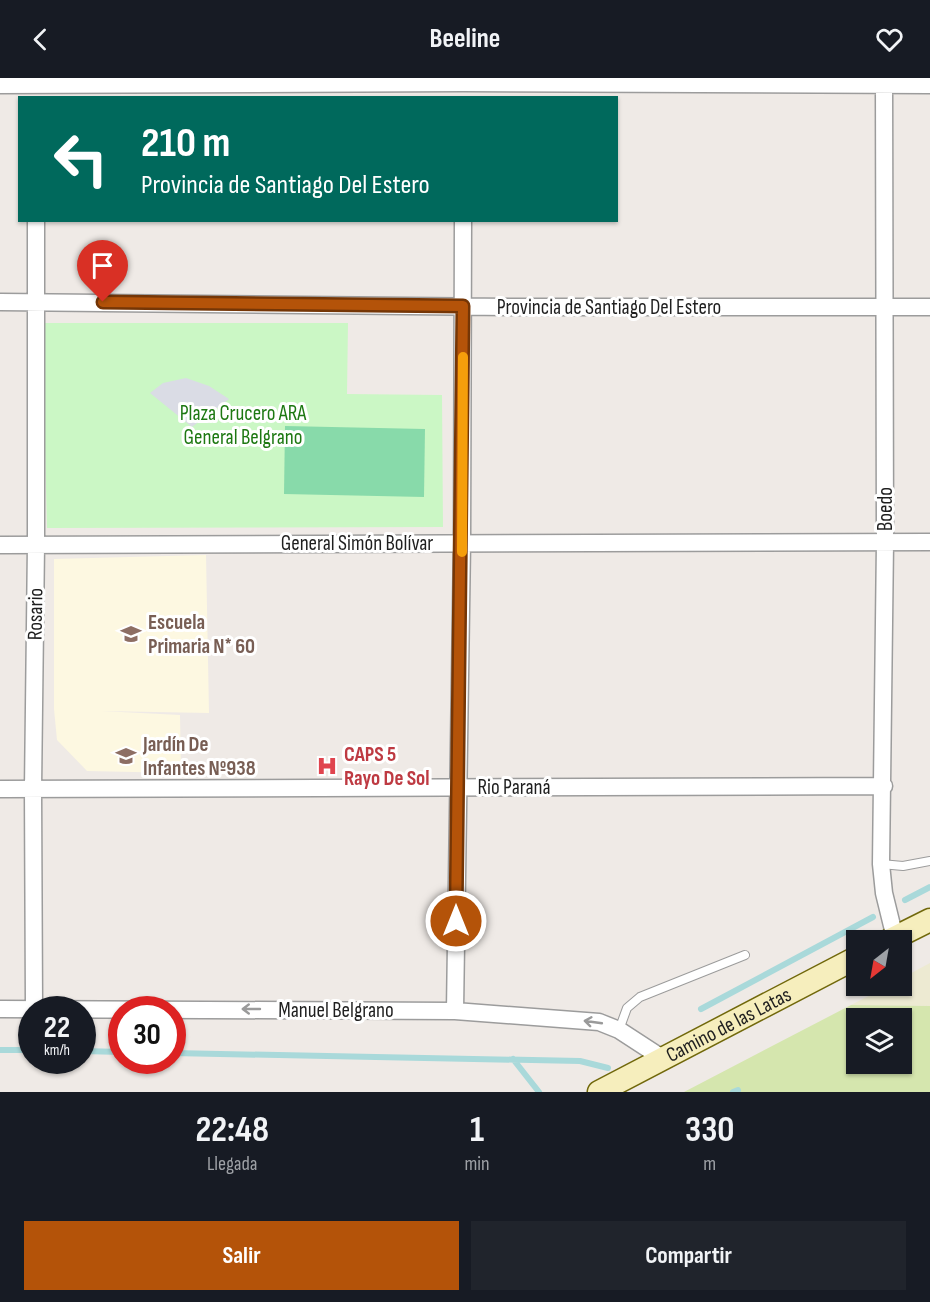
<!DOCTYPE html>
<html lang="es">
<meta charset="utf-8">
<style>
body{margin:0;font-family:"Sofia Sans Condensed",sans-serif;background:#20242c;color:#f1f3f6;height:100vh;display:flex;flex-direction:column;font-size:22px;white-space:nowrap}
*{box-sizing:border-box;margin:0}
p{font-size:20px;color:#9ea1a6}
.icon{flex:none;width:33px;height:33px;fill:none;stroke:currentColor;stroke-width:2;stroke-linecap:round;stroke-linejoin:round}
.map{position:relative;height:1014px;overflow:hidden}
.side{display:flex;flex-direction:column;background:#171b24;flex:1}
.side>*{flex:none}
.guide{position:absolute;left:18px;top:18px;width:600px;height:126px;border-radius:0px;box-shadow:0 2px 4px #0004;background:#00695c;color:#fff;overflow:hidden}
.needle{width:39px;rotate:211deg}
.buttons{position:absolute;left:846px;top:852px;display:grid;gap:12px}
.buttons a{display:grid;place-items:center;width:66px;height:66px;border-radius:0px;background:#171b24;box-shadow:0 2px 4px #0004;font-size:30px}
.speed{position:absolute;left:18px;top:918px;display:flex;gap:12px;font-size:30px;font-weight:700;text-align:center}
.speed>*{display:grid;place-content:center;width:78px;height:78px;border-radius:50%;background:#171b24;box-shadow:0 2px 4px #0004;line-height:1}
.speed small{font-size:15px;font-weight:400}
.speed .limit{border:9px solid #d22;background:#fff;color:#111}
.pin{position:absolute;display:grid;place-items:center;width:51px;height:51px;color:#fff;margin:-62px -26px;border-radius:50% 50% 50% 0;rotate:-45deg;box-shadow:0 0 6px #0007}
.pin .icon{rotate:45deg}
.me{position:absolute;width:66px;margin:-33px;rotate:0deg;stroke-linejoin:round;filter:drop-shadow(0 0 4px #0008)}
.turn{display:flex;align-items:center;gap:21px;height:126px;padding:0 24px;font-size:27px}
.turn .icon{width:78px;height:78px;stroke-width:2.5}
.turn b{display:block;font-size:42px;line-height:51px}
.eta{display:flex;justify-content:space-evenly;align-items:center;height:102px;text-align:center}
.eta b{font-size:36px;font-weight:700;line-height:42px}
.cta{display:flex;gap:12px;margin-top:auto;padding:12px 24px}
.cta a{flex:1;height:69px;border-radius:0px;background:#b45309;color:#fff;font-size:24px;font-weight:700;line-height:69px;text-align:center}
.cta a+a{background:#20242c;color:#f1f3f6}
header{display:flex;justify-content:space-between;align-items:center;height:78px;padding:0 24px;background:#171b24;font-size:27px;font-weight:700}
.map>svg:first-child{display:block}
.education{fill:#fdf8e1}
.farmland{fill:#edead2}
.grass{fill:#d5e6ae;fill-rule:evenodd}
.park{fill:#cbf7c5}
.pitch{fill:#88daaa}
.plaza{fill:#dadce5}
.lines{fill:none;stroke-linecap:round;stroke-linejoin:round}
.stream{stroke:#a9d9da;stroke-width:6}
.lane-casing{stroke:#9c9c9c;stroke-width:10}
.street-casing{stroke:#9c9c9c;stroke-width:19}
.secondary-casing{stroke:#71680b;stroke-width:25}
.lane{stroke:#fff;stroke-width:8}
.street{stroke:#fff;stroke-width:16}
.secondary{stroke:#f6eebd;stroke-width:22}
.oneway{stroke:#9a9a9a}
.route-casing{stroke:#753606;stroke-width:15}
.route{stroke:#b45309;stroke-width:10}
.slow{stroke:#f59e0b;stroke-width:10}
.labels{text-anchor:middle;stroke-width:6;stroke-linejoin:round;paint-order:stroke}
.street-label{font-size:21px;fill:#1f1f1f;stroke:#fff}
.park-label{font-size:21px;fill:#1d7812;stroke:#fff}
.education-label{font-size:21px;font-weight:bold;fill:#785e54;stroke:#fff;text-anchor:start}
.health-label{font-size:21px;font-weight:bold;fill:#be3a42;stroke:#fff;text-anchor:start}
</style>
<header><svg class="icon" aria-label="back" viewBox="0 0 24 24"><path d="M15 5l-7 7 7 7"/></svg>Beeline<svg class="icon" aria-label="heart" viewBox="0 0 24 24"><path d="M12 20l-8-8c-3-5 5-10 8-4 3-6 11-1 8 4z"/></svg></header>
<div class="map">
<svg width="930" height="1014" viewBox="0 0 930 1014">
<rect width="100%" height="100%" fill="#efeae6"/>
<path class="education" d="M 206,477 L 209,635 L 101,633 L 180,637 L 181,695 L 87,693 L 57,662 L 54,631 L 54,481 Z"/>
<path class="farmland" d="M 930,885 L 930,928 L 851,927 L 888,908 L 902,908 L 902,900 Z"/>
<path class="grass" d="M 851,927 L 930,928 L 930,1014 L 684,1014 ZM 856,940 L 902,940 L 902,986 L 856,986 Z"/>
<path class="park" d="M 42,245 L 348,245 L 347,316 L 442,317 L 443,449 L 47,450 Z"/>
<path class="pitch" d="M 285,348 L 425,351 L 424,419 L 284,416 Z"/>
<path class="plaza" d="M 186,300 L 209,308 L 229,321 L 192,349 L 150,315 L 163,305 Z"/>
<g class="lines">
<path class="stream" d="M 905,822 L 930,809
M 701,931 L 873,839
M 0,972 L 32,972
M 82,973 L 122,974
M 172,975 L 580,983 L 608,990
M 513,981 L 539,1014
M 733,1014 L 738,1012"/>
<g class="lane-casing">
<path id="lane" d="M 881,786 L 903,788 L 930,783
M 619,952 L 627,930 L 640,919 L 745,877"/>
</g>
<g class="street-casing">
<path id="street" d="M 884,0 L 885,464 L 881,786 L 884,815 L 895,860
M 0,7 L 463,5 L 930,7
M 0,224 L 517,229 L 930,229
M 0,467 L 930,464
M 0,711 L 884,708
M 34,930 L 33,711 L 36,466 L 36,142
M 0,931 L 455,933 L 599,944 L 619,952 L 662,980
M 455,933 L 462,465 L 463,142"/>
</g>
<g class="secondary-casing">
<g id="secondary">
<path d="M 890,862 L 930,842"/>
<path id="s1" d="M 599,1014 L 856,880"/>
</g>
</g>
<use href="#lane" class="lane"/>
<use href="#street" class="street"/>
<use href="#secondary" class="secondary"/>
</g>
<defs><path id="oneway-shaft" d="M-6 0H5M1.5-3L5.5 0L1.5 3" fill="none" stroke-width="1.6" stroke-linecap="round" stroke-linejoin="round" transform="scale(1.5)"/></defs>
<g class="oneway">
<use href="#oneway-shaft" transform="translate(251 931) rotate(-180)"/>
<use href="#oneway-shaft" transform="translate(593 944) rotate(-172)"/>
</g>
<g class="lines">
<g class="route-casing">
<path id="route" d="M 103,224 L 463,228 L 456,843"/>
</g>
<use href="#route" class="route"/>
<path class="slow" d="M 462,474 L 463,279"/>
</g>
<defs>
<g id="school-bare" transform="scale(1.62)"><path d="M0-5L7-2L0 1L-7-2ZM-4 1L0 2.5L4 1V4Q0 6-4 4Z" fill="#8d6e63" stroke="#fff" stroke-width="2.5" paint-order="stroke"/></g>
<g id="hospital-bare" transform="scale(1.62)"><path d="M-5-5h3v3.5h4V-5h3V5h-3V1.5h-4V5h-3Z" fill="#e0444e" stroke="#fff" stroke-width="2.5" paint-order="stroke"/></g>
</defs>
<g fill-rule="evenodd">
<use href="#school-bare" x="131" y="556"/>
<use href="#school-bare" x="126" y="678"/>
<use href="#hospital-bare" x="327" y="688"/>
</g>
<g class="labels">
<g class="street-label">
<text x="609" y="236">Provincia de Santiago Del Estero</text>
<text transform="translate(885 431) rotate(-90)" y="7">Boedo</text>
<text x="357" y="472">General Simón Bolívar</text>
<text transform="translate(35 536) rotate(-89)" y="7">Rosario</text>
<text x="514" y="716">Rio Paraná</text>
<text x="336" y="939">Manuel Belgrano</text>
<text dy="7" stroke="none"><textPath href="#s1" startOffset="146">Camino de las Latas</textPath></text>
</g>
<g class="park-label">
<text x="243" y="342">Plaza Crucero ARA<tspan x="243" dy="24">General Belgrano</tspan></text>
</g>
<g class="education-label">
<text x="148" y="551">Escuela<tspan x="148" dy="24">Primaria N* 60</tspan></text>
<text x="143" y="673">Jardín De<tspan x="143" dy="24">Infantes Nº938</tspan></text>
</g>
<g class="health-label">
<text x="344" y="683">CAPS 5<tspan x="344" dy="24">Rayo De Sol</tspan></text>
</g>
</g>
</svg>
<div class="buttons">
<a><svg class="needle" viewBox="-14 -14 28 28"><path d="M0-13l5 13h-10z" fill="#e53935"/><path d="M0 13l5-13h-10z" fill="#9ea1a6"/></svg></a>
<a><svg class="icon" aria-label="layers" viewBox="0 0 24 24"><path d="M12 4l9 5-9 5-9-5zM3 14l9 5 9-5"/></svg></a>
</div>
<div class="speed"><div>22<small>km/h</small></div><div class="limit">30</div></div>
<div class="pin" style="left:103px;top:224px;background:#d93025"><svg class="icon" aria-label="arrive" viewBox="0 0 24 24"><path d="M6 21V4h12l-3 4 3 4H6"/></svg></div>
<svg class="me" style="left:456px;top:843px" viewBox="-20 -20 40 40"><circle r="17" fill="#b45309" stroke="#fff" stroke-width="3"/><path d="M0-11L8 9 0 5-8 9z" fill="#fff"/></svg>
<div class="guide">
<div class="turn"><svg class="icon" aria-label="left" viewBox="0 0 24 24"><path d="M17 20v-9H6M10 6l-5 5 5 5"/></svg><div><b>210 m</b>Provincia de Santiago Del Estero</div></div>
</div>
</div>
<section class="side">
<div class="eta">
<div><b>22:48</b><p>Llegada</p></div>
<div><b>1</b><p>min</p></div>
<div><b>330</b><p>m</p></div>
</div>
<div class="cta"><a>Salir</a><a>Compartir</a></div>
</section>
